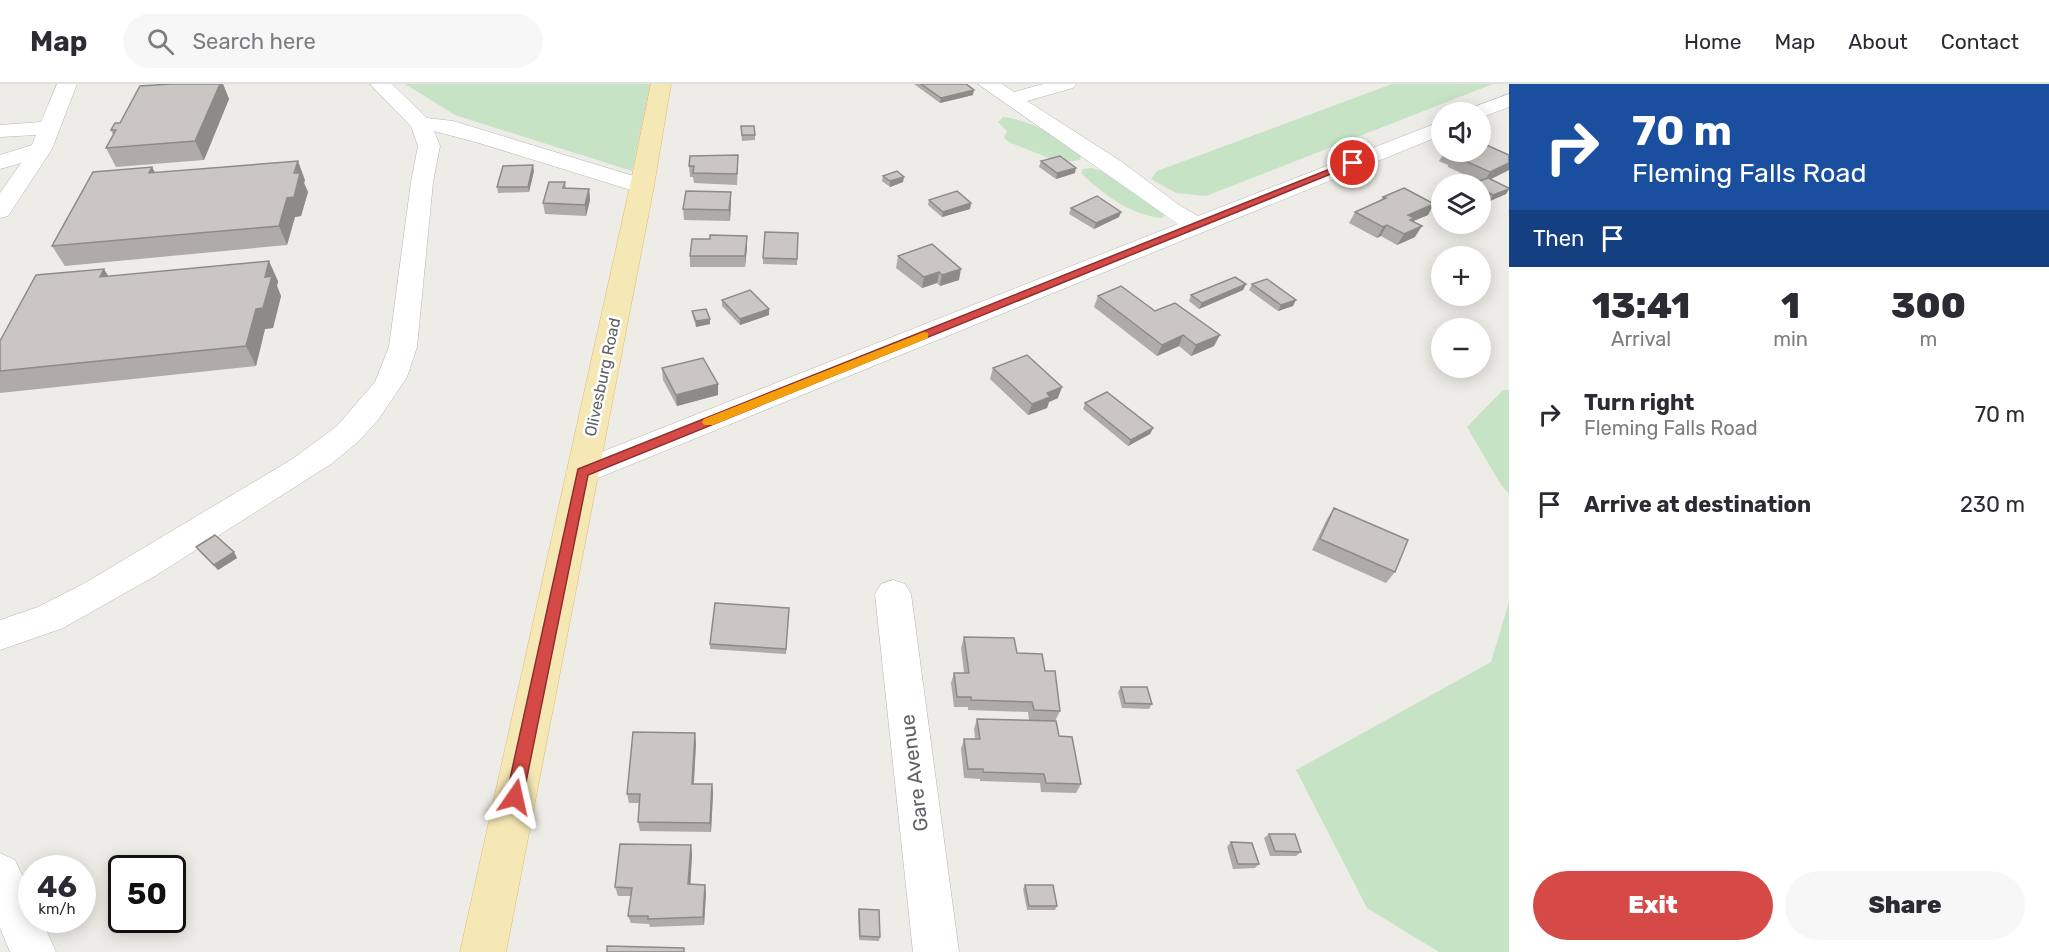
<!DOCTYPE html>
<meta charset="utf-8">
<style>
body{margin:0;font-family:Rubik,sans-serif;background:#f7f7f7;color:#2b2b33;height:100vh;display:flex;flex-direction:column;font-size:22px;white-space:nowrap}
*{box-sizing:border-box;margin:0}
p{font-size:20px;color:#7c7c81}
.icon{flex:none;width:33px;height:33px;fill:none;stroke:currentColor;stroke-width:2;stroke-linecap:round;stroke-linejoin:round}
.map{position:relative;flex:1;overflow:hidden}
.drawer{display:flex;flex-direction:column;background:#fff;width:540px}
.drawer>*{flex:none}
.guide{background:#1a4fa0;color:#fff;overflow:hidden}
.tools{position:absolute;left:1431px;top:18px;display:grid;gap:12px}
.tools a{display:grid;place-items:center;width:60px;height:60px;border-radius:50%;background:#fff;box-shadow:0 3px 15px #0003;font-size:30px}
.speed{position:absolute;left:18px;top:771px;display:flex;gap:12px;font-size:30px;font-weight:700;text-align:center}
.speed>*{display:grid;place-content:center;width:78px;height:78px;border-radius:50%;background:#fff;box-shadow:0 3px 15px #0003;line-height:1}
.speed small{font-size:15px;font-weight:400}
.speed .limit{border:3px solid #111;border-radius:9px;background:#fff;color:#111}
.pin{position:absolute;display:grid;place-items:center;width:51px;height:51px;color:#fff;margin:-26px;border:3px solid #fff;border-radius:50%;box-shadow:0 2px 6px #0007}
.me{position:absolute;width:66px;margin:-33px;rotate:11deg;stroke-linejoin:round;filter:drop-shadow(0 0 4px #0008)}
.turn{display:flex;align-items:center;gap:21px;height:126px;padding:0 24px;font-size:27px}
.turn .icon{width:78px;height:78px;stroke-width:2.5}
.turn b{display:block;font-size:42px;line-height:51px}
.then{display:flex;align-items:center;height:57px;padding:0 24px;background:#0003;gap:12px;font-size:22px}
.eta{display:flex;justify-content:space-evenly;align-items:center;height:102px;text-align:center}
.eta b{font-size:36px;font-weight:800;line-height:42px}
.cta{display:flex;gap:12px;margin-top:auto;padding:12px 24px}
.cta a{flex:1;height:69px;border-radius:36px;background:#d54a46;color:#fff;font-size:24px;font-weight:800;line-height:69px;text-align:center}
.cta a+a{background:#f7f7f7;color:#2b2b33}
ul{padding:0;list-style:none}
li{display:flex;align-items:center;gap:18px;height:90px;padding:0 24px}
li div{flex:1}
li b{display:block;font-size:22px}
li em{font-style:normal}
header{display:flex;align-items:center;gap:36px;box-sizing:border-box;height:84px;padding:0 30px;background:#fff;border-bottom:2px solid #e1e1e2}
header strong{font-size:28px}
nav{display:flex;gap:33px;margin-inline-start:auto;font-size:21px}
.search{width:420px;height:54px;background:#f7f7f7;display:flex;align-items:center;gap:15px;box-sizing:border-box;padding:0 21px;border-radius:33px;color:#7c7c81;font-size:22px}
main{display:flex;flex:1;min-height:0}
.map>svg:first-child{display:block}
.green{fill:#c7e3c6}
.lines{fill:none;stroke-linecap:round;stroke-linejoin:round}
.minor-casing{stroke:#b3b6b9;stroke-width:1}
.major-casing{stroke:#e1bb6d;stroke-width:1}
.minor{fill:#fff;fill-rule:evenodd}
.major{fill:#f6e8b4;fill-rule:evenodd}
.wall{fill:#aeaba8}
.shaded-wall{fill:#8d8b88}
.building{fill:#cac7c3;stroke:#8d8b88;stroke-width:1.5}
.route{fill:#d54a46;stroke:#8a302e;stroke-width:1.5}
.slow{fill:#f59e0b}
.labels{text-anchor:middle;stroke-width:5;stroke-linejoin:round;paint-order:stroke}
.street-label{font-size:16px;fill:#5e6165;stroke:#fff}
.near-street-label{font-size:20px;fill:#5e6165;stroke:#fff}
</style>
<header>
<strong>Map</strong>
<div class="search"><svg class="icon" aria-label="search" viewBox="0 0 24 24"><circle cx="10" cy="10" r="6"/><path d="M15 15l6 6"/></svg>Search here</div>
<nav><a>Home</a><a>Map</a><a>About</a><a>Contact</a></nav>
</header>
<main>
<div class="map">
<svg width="1509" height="868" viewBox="0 0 1509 868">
<rect width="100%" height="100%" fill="#eeece6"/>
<path class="green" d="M 405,0 L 650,0 L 632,87 L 455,31 Z
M 1392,0 L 1493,0 L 1206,112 L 1176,109 L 1151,95 L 1157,87 Z
M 1003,33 C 1033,36 1056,54 1081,70 L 1080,76 L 1062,79 L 1011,59 L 1004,54 L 1007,47 L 998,38 Z
M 1092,84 L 1105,88 L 1168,129 L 1162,134 C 1133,132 1102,110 1081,89 L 1083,85 Z
M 1503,306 L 1509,306 L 1509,410 L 1501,401 L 1467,343 Z
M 1509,518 L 1509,868 L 1439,868 L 1367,824 L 1296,686 L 1491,578 Z"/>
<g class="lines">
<g class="minor-casing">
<path id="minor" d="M 57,0 L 77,0 L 52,65 L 8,132 L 0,134 L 0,109 L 21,79 L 0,85 L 0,71 L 32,61 L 36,51 L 0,53 L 0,41 L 41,38 Z
M 370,0 L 392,0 L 427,34 L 453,37 L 650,97 L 654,102 L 650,107 L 642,109 L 634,107 L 479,59 L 434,47 L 440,62 L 433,98 L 417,263 L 407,293 L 378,336 L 359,357 L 331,380 L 155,492 L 63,544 L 0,566 L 0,536 L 38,523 L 85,499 L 294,374 L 337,342 L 375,298 L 389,263 L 411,98 L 418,62 L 411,42 Z
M 978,0 L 1002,0 L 1014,8 L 1043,0 L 1076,0 L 1073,4 L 1027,17 L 1122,78 L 1179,121 L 1198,132 L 1442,37 L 1442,51 L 593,396 L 582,399 L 571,396 L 566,388 L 571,380 L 1178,140 Z
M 1509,10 L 1509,23 L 1480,34 L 1480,28 L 1468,28 L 1471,24 Z
M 893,496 L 905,500 L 911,510 L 959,868 L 913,868 L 875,510 L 881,500 Z
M 0,769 L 15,776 L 32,812 L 32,836 L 42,836 L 56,868 L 10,868 L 0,844 Z"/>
</g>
<g class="major-casing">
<path id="major" d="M 651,0 L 671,0 L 654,102 L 506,868 L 460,868 L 630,102 Z"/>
</g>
<use href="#minor" class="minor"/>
<use href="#major" class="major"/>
</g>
<path class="wall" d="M 171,0 L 223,0 L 229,15 L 204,76 L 116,83 L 106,64 L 113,51 L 111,46 Z
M 914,0 L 966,0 L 973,11 L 940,19 Z
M 741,42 L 755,51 L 755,56 L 742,57 Z
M 1445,68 L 1480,68 L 1509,71 L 1509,86 L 1491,95 L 1509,104 L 1509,105 L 1506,110 L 1490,117 L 1480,112 L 1480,100 L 1471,100 L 1478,97 L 1448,83 L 1448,81 L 1439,77 Z
M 1041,77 L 1075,89 L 1056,95 L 1039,83 Z
M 738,81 L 737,101 L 694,99 L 693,93 L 690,93 L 689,82 Z
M 152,83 L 155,89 L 305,96 L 304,99 L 308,108 L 301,132 L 295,133 L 287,161 L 65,182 L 52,162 Z
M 534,87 L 529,108 L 498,109 L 497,103 Z
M 883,92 L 903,98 L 890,103 L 882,97 Z
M 565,98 L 566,104 L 589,105 L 590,116 L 586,132 L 545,130 L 543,119 Z
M 731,108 L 730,137 L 684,136 L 683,125 Z
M 1383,113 L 1428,131 L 1413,137 L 1415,153 L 1397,161 L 1381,152 L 1377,154 L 1349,139 L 1355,128 L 1381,116 Z
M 929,116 L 971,119 L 970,125 L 942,133 L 928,121 Z
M 1071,124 L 1119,133 L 1094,145 L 1069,130 Z
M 798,149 L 797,181 L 763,180 L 763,174 Z
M 747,163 L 745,183 L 690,183 L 690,172 Z
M 898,172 L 959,196 L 940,202 L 937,199 L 922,204 L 896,184 Z
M 108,192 L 278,197 L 277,202 L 281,212 L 273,244 L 265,245 L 256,282 L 0,309 L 0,257 Z
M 1246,200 L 1243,206 L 1199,225 L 1189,217 L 1191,211 Z
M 1252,200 L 1293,222 L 1278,227 L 1249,206 Z
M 1098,212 L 1155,227 L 1214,262 L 1191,272 L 1179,262 L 1157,272 L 1094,223 Z
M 722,216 L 769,231 L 740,241 L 722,222 Z
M 692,227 L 710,235 L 710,240 L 696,243 L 693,233 Z
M 662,284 L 718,311 L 677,322 L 663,296 Z
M 993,284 L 1058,314 L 1049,318 L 1047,324 L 1028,331 L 990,295 Z
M 1085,319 L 1153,344 L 1150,350 L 1128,362 L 1083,325 Z
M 1334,424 L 1395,488 L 1386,499 L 1312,466 L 1327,435 Z
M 196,463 L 234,468 L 237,474 L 218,486 L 200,468 Z
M 789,524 L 786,570 L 710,565 L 710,560 Z
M 964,553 L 1017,569 L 1045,587 L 1060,627 L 1055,637 L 1059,652 L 1081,700 L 1076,709 L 1041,708 L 1040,699 L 980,697 L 980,695 L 964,694 L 961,665 L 964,655 L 975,655 L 974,645 L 977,635 L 1029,636 L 1028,628 L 968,626 L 968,623 L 954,623 L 951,599 L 954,589 L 964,589 L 961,564 Z
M 1121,603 L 1152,620 L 1149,625 L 1122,624 L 1118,608 Z
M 696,659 L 694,700 L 712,700 L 713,710 L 711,748 L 640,747 L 638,738 L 639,719 L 629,719 L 627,710 Z
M 1269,750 L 1301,768 L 1296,772 L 1270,772 L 1264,754 Z
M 1231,758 L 1259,780 L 1255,784 L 1233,785 L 1227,763 Z
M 691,761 L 692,770 L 690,800 L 706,809 L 704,841 L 650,843 L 649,840 L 631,839 L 628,832 L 631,812 L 618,812 L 615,803 Z
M 1025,801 L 1057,822 L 1055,826 L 1027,826 L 1023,805 Z
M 859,825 L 880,853 L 879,857 L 859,856 L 858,829 Z"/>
<path class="shaded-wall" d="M 220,0 L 223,0 L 229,15 L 204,76 L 195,57 Z
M 974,6 L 973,11 L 940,19 L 941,14 Z
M 298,77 L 305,96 L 304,99 L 308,108 L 301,132 L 295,133 L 287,161 L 279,142 Z
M 1509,79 L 1509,86 L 1483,99 L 1490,88 Z
M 533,81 L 534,87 L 529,108 L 528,103 Z
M 152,83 L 162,102 L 149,89 Z
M 1076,84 L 1075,89 L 1056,95 L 1057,89 Z
M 904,93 L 903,98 L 890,103 L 890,97 Z
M 589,105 L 590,116 L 586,132 L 585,121 Z
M 1509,105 L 1506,110 L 1490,117 L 1493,111 Z
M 731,108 L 731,118 L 730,137 L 729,126 Z
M 971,119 L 970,125 L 942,133 L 943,128 Z
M 1434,120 L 1428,131 L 1411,138 L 1408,131 Z
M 1121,128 L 1119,133 L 1094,145 L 1096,139 Z
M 1387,141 L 1381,152 L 1377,154 L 1383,143 Z
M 1422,142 L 1415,153 L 1397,161 L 1404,150 Z
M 747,152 L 747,163 L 745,183 L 745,172 Z
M 269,177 L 278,197 L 277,202 L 281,212 L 273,244 L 265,245 L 256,282 L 246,262 Z
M 104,185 L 116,205 L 100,193 Z
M 961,185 L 959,196 L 940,202 L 942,191 Z
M 939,188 L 937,199 L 922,204 L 924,193 Z
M 1246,200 L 1243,206 L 1199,225 L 1202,219 Z
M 1296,216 L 1293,222 L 1278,227 L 1281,221 Z
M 769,225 L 769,231 L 740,241 L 740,235 Z
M 710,235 L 710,240 L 696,243 L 696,237 Z
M 1183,251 L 1179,262 L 1157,272 L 1162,261 Z
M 1220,251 L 1214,262 L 1191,272 L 1196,261 Z
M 718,300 L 718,311 L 677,322 L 676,311 Z
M 1062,303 L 1058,314 L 1049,318 L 1047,324 L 1028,331 L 1032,320 L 1047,309 Z
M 1153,344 L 1150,350 L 1128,362 L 1131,356 Z
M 234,468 L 237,474 L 218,486 L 214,481 Z
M 695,649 L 696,659 L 693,709 L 692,700 Z
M 712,700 L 713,710 L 711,748 L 710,739 Z
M 691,761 L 692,770 L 690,808 L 688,800 Z
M 705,801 L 706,809 L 704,841 L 703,833 Z"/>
<path class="building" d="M 171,0 L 220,0 L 195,57 L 106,64 L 116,46 L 111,46 L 115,39 L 120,39 L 140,2 Z
M 921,0 L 966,0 L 974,6 L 941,14 Z
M 741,42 L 754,42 L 755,51 L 742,51 Z
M 1482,59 L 1509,71 L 1509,79 L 1490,88 L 1454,72 L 1456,71 L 1448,68 L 1480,68 L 1480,60 Z
M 738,71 L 737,90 L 693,89 L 694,82 L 689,82 L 690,72 Z
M 1060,72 L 1076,84 L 1057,89 L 1041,77 Z
M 298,77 L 294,89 L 300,89 L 294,113 L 287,114 L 279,142 L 52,162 L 93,88 L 152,83 L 149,89 Z
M 533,81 L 528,103 L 497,103 L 503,82 Z
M 897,87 L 904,93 L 890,97 L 883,92 Z
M 1488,94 L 1509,104 L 1509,105 L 1493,111 L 1480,104 L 1480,100 L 1471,100 Z
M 549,98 L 565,98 L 563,104 L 589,105 L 585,121 L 543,119 Z
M 1404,104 L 1434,120 L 1408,131 L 1414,134 L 1410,136 L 1422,142 L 1404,150 L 1387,141 L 1383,143 L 1355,128 L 1386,114 L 1383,113 Z
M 686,107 L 731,108 L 729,126 L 683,125 Z
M 957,107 L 971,119 L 943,128 L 929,116 Z
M 1097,112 L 1121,128 L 1096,139 L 1071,124 Z
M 765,148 L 798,149 L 797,175 L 763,174 Z
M 710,151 L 747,152 L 745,172 L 690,172 L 692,155 L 710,155 Z
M 932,160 L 961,185 L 942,191 L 939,188 L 924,193 L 898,172 Z
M 269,177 L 265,193 L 272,192 L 263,224 L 256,225 L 246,262 L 0,287 L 0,257 L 36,191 L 104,185 L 100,193 Z
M 1235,193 L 1246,200 L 1202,219 L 1191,211 Z
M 1267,195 L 1296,216 L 1281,221 L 1252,200 Z
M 1121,202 L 1155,227 L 1175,219 L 1220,251 L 1196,261 L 1183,251 L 1162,261 L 1098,212 Z
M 750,206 L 769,225 L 740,235 L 722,216 Z
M 706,225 L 710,235 L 696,237 L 692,227 Z
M 1027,271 L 1062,303 L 1047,309 L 1050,313 L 1032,320 L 993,284 Z
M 703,274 L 718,300 L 676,311 L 662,284 Z
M 1107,308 L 1153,344 L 1131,356 L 1085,319 Z
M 1334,424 L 1408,456 L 1395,488 L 1320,455 Z
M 215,451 L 234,468 L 214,481 L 196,463 Z
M 715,519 L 789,524 L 786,565 L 710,560 Z
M 964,553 L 1014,554 L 1017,569 L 1042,570 L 1045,587 L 1055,587 L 1060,627 L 1034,626 L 1032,618 L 971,616 L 971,613 L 957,613 L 954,589 L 969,589 Z
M 1121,603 L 1147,603 L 1152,620 L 1125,619 Z
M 977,635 L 1056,637 L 1059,652 L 1072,653 L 1081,700 L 1046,699 L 1044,690 L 983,688 L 983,685 L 968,685 L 964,655 L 980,655 Z
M 633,648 L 695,649 L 692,700 L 712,700 L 710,739 L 638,738 L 640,710 L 627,710 Z
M 1269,750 L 1295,750 L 1301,768 L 1275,767 Z
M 1231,758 L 1252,759 L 1259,780 L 1238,780 Z
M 620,760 L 691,761 L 688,800 L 705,801 L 703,833 L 648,835 L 648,832 L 628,832 L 632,804 L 615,803 Z
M 1025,801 L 1053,801 L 1057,822 L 1029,822 Z
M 859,825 L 879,826 L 880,853 L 860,852 Z
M 607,862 L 684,864 L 684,868 L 607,868 Z"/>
<path class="route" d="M 1350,77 L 1358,79 L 588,391 L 523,713 L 521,719 L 515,721 L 509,719 L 506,713 L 578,385 Z"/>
<path class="slow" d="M 924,248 L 928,249 L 928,254 L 713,341 L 704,341 L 702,338 L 704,335 Z"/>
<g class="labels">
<g class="street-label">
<text transform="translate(602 293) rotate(-78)" y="6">Olivesburg Road</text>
</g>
<g class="near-street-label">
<text transform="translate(914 689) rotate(-97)" y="7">Gare Avenue</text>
</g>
</g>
</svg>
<div class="tools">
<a><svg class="icon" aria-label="sound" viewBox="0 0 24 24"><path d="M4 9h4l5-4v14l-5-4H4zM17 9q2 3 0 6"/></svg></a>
<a><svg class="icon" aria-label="layers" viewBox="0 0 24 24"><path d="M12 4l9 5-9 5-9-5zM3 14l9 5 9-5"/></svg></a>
<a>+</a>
<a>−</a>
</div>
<div class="speed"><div>46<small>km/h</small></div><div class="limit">50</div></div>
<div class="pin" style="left:1353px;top:79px;background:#d93025"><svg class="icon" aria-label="arrive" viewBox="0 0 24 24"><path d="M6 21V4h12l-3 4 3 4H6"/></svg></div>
<svg class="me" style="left:515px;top:713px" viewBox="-20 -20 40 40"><path d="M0-17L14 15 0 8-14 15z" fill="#d54a46" stroke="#fff" stroke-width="4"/></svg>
</div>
<section class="drawer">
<div class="guide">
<div class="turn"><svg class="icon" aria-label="right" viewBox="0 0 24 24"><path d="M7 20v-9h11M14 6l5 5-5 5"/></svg><div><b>70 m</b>Fleming Falls Road</div></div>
<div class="then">Then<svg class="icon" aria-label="arrive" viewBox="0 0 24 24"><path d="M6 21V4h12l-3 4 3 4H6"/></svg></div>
</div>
<div class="eta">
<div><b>13:41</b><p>Arrival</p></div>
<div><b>1</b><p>min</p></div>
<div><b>300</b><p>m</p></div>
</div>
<ul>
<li><svg class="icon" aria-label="right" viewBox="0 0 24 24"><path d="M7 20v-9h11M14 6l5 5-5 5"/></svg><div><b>Turn right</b><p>Fleming Falls Road</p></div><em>70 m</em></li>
<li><svg class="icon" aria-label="arrive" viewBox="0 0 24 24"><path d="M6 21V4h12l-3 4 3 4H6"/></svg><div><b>Arrive at destination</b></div><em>230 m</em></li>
</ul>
<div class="cta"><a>Exit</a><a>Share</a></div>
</section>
</main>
